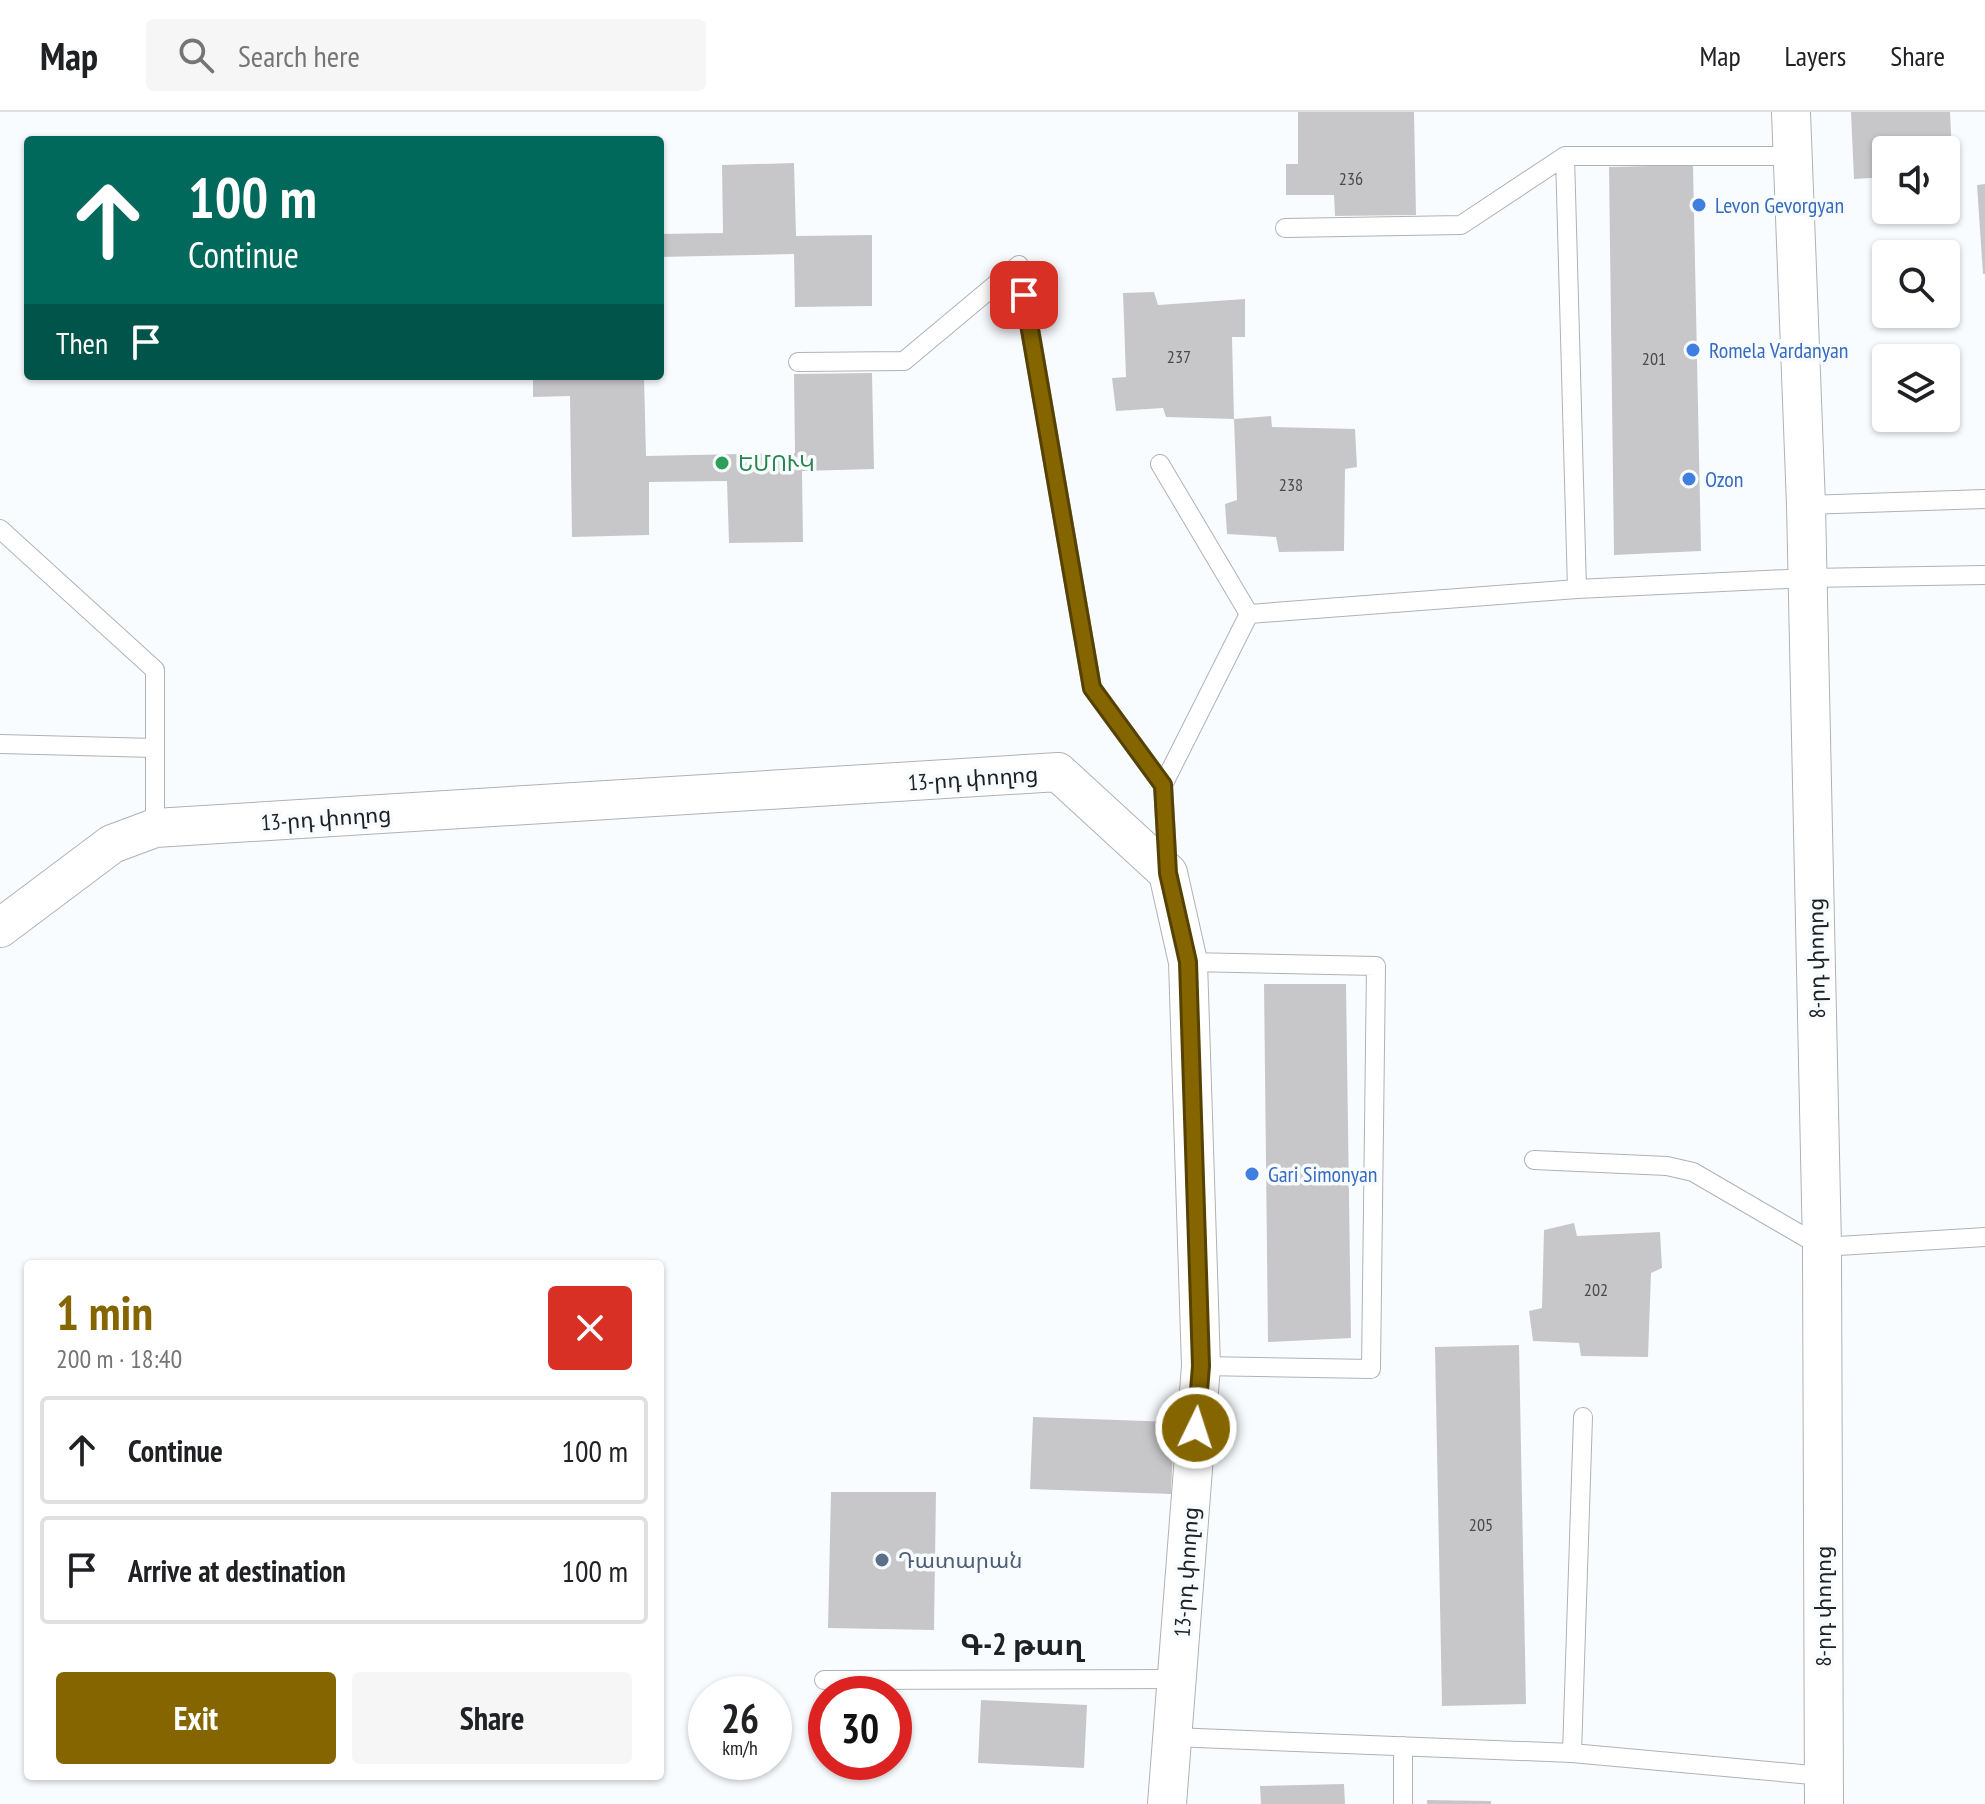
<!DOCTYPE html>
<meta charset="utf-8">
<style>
body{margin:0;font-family:"PT Sans Narrow","Noto Sans Armenian",sans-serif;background:#f6f6f6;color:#202124;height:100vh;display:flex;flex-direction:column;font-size:30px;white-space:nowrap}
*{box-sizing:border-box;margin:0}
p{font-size:26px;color:#757577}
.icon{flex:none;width:44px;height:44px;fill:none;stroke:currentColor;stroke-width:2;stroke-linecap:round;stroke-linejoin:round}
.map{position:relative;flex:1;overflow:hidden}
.sheet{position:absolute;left:24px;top:1148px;width:640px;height:520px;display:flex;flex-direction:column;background:#fff;border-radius:8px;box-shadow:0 2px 6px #0004}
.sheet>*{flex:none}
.hud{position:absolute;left:24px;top:24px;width:640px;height:244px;border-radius:8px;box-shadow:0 2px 6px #0004;background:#00695c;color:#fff;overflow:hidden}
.controls{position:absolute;left:1872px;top:24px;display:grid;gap:16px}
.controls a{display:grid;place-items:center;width:88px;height:88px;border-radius:8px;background:#fff;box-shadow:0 2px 6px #0004;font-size:40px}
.speed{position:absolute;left:688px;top:1564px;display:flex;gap:16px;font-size:40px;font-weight:700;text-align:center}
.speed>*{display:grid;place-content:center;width:104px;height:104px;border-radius:50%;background:#fff;box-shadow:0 2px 6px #0004;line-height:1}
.speed small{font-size:20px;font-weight:400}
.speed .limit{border:12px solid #d22;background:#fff;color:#111}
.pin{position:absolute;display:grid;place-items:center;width:68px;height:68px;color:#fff;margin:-34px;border-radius:16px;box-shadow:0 4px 12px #0006}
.me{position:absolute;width:88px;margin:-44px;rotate:4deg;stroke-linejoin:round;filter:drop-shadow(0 0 6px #0008)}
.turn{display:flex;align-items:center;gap:28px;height:168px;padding:0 32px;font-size:36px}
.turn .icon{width:104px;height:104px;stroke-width:2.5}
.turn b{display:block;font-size:56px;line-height:68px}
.then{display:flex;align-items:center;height:76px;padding:0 32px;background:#0003;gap:16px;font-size:30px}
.round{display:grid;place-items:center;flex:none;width:84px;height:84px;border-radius:8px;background:#f6f6f6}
.summary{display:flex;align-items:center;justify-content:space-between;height:136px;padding:0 32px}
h1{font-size:48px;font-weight:800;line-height:60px;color:#856500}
.primary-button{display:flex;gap:16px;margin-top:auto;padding:16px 32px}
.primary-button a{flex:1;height:92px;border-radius:8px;background:#856500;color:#fff;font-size:32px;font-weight:800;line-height:92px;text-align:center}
.primary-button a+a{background:#f6f6f6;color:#202124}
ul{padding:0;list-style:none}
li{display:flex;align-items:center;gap:24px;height:108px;margin:0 16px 12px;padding:0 16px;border:4px solid #e0e0e0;border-radius:8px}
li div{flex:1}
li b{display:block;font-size:30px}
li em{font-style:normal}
header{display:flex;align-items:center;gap:48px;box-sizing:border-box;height:112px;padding:0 40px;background:#fff;border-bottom:2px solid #e0e0e0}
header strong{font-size:38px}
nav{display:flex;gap:44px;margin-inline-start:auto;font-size:28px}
.search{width:560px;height:72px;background:#f6f6f6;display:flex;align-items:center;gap:20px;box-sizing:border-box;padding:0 28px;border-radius:8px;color:#757577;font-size:30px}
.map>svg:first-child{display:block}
.building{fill:#c7c7ca}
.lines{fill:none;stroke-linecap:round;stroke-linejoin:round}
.lane-casing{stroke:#afb2b5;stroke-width:20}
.street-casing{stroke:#afb2b5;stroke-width:40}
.lane{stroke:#fff;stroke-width:18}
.street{stroke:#fff;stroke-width:38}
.route-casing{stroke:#564200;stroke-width:20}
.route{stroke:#856500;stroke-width:14}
.shop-dot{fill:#3f7fe0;stroke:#f9fcff;stroke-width:3}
.leisure-dot{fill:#2e9e5b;stroke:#f9fcff;stroke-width:3}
.service-dot{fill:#5c6f8a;stroke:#f9fcff;stroke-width:3}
.labels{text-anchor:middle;stroke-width:7;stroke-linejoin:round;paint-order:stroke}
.number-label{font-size:18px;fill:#4a4a4c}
.shop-label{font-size:22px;fill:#366cbe;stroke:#f9fcff;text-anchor:start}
.leisure-label{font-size:22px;fill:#27864d;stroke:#f9fcff;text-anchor:start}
.street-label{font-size:22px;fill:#202122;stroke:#f9fcff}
.service-label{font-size:22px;fill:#4e5e75;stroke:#f9fcff;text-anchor:start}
.district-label{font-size:30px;font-weight:bold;fill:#202122;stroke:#f9fcff}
</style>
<header>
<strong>Map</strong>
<div class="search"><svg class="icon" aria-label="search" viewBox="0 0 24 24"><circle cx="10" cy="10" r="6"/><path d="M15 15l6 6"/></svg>Search here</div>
<nav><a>Map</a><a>Layers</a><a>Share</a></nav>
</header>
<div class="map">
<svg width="1985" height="1692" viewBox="0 0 1985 1692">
<rect width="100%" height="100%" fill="#f9fcff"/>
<path class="building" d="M 1298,0 L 1414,0 L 1416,103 L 1335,104 L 1334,83 L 1286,83 L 1286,52 L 1298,52 Z
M 1851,0 L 1950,0 L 1953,61 L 1946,62 L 1946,38 L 1886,38 L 1886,65 L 1854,67 Z
M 794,51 L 796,124 L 872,123 L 872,194 L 795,195 L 794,142 L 660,145 L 660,122 L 723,121 L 722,53 Z
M 1693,53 L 1701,439 L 1614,443 L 1609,55 Z
M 1985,72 L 1985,162 L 1983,162 L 1977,73 Z
M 1154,180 L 1158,193 L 1245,187 L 1245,225 L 1232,225 L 1234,307 L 1166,305 L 1163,296 L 1116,299 L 1112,266 L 1126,265 L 1123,181 Z
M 872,261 L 874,357 L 802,359 L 803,430 L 729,431 L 727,369 L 649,370 L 649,423 L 572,425 L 570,284 L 533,285 L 533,264 L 644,264 L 646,344 L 795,341 L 794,262 Z
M 1271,304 L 1272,315 L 1355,317 L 1357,355 L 1345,357 L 1344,439 L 1279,440 L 1276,425 L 1227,422 L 1225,392 L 1237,388 L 1234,307 Z
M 1264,872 L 1346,872 L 1351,1226 L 1268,1230 Z
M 1574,1111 L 1577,1124 L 1660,1120 L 1662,1156 L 1651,1161 L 1648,1245 L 1581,1244 L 1579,1231 L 1533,1229 L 1529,1199 L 1542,1196 L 1544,1118 Z
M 1519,1233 L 1526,1592 L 1442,1594 L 1435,1235 Z
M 1033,1305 L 1174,1310 L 1171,1382 L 1030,1377 Z
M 831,1380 L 936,1380 L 934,1518 L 828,1516 Z
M 981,1588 L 1087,1593 L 1084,1656 L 978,1651 Z
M 1344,1672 L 1345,1692 L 1261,1692 L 1260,1674 Z
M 1427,1688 L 1491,1689 L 1491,1692 L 1427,1692 Z"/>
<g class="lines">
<g class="lane-casing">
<path id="lane" d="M 1791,44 L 1565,44 L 1577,477 L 1808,466 L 1985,463
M 1285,116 L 1461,113 L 1565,44
M 798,250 L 904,249 L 1019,153 L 1092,576 L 1163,673 L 1168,758
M 1160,352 L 1249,502
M 1806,393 L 1985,387
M 0,417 L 155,558 L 155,716
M 0,632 L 155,636
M 1163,673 L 1249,502 L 1577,477
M 1188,850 L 1376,854 L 1371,1257 L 1201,1254
M 1534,1048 L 1667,1054 L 1693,1060 L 1822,1135 L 1985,1125
M 824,1568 L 1178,1567
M 1173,1625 L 1572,1641 L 1823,1664
M 1403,1634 L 1403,1692
M 1572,1641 L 1583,1305"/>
</g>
<g class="street-casing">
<path id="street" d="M 1791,0 L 1806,393 L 1822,1135 L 1824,1692
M 0,816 L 112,732 L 155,716 L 1058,660 L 1168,761 L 1188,850 L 1201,1254 L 1167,1692"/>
</g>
<use href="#lane" class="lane"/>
<use href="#street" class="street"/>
</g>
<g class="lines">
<g class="route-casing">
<path id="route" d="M 1024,183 L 1092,576 L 1163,673 L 1168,761 L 1188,850 L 1201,1254 L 1196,1316"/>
</g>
<use href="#route" class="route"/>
</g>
<g class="shop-dot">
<circle cx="1699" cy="93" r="8"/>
<circle cx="1693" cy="238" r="8"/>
<circle cx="1689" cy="367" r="8"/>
<circle cx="1252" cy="1062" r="8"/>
</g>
<circle class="leisure-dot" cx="722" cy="351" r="8"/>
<circle class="service-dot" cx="882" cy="1448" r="8"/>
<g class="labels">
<g class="number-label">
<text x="1351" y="73">236</text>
<text x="1179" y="251">237</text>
<text x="1654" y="253">201</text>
<text x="1291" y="379">238</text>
<text x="1596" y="1184">202</text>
<text x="1481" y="1419">205</text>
</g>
<g class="shop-label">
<text x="1715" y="101">Levon Gevorgyan</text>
<text x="1709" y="246">Romela Vardanyan</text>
<text x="1705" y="375">Ozon</text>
<text x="1268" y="1070">Gari Simonyan</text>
</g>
<g class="leisure-label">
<text x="738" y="359">ԵՄՈՒԿ</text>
</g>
<g class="street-label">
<text transform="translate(973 666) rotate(-4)" y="8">13-րդ փողոց</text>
<text transform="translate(326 706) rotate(-4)" y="8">13-րդ փողոց</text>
<text transform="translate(1816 846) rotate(-91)" y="8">8-րդ փողոց</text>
<text transform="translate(1186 1460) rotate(-86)" y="8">13-րդ փողոց</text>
<text transform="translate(1823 1494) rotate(-90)" y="8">8-րդ փողոց</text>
</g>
<g class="service-label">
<text x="898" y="1456">Դատարան</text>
</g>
<g class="district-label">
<text x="1022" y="1543">Գ-2 թաղ</text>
</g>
</g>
</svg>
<div class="controls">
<a><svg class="icon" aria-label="sound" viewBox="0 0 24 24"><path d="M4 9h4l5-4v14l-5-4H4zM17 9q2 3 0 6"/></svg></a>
<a><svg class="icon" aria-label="search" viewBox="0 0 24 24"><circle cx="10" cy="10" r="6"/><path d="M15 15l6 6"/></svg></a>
<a><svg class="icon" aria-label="layers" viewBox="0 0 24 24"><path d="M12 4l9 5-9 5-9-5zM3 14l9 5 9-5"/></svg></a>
</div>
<div class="speed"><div>26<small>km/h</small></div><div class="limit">30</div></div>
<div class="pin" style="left:1024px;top:183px;background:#d93025"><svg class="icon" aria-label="arrive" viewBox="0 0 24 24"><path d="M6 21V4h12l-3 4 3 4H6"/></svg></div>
<svg class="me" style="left:1196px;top:1316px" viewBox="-20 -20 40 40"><circle r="17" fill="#856500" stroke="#fff" stroke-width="3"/><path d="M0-11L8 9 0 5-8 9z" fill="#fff"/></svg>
<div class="hud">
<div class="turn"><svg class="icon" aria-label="ahead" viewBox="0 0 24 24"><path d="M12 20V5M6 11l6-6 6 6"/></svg><div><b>100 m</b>Continue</div></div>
<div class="then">Then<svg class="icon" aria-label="arrive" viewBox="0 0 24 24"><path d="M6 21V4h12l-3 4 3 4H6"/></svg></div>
</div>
<section class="sheet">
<div class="summary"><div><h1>1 min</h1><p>200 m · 18:40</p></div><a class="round" style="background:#d93025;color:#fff"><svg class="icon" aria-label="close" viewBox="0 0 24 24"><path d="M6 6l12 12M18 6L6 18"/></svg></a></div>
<ul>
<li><svg class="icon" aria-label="ahead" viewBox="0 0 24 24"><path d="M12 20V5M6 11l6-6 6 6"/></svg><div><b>Continue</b></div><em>100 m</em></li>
<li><svg class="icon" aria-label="arrive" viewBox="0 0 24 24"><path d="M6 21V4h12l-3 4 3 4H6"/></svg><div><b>Arrive at destination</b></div><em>100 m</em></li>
</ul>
<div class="primary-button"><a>Exit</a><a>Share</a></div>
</section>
</div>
